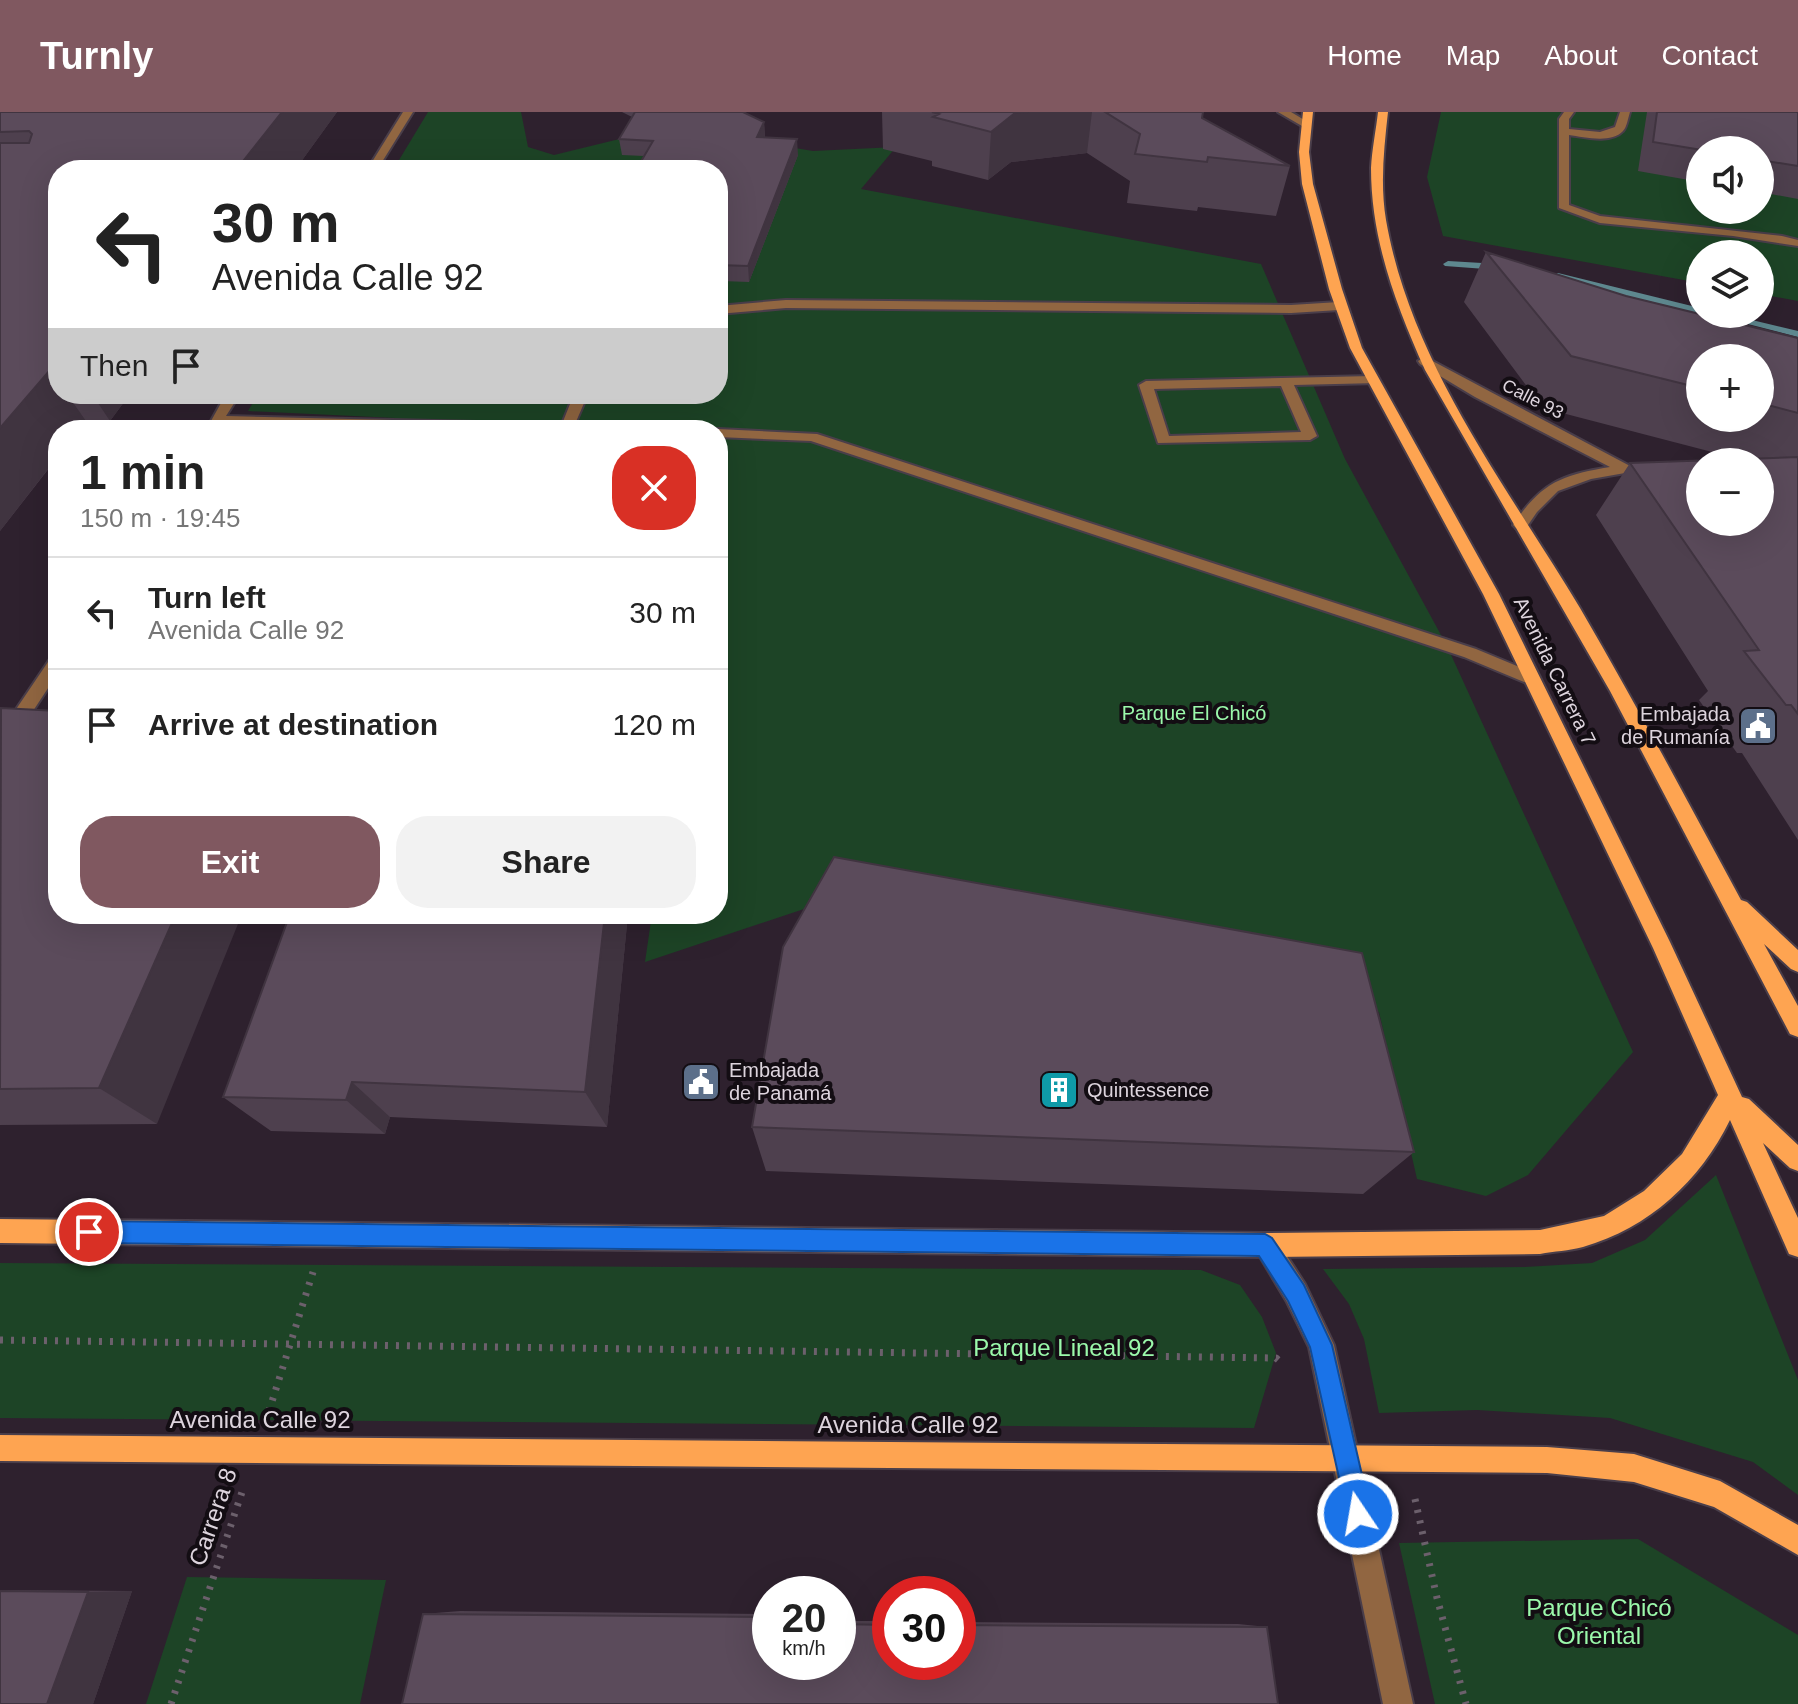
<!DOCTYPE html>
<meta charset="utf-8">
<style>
body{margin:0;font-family:Arial,sans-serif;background:#f2f2f2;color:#222;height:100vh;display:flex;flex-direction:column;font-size:30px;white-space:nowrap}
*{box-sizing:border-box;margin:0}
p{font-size:26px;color:#767676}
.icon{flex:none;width:44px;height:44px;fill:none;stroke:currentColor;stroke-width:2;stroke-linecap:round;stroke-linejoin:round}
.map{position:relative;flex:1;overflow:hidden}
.side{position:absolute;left:48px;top:308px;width:680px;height:504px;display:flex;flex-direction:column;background:#fff;border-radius:32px;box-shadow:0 8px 32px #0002}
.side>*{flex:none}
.banner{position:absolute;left:48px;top:48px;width:680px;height:244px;border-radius:32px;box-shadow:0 8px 32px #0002;background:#fff;color:#222;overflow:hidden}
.fabs{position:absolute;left:1686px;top:24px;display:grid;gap:16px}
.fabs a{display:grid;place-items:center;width:88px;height:88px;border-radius:50%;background:#fff;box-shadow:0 8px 32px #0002;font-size:40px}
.speed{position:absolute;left:752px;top:1464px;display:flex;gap:16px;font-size:40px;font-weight:700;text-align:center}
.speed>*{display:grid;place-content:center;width:104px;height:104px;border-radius:50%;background:#fff;box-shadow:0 8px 32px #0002;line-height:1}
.speed small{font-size:20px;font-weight:400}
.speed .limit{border:12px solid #d22;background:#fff;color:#111}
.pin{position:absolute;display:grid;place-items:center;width:68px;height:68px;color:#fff;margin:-34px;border:4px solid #fff;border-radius:50%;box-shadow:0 2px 8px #0007}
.me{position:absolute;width:88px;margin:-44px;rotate:348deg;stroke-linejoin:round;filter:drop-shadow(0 0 6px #0008)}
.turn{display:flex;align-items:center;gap:28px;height:168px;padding:0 32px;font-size:36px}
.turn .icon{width:104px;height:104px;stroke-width:2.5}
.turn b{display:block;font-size:56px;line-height:68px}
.then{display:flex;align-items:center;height:76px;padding:0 32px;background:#0003;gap:16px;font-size:30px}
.round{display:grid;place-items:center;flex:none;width:84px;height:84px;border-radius:32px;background:#f2f2f2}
.head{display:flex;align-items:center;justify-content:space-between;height:136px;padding:0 32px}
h1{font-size:48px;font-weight:800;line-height:60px}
.action{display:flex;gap:16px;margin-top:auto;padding:16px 32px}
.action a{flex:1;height:92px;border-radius:32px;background:#805860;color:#fff;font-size:32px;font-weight:800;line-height:92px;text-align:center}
.action a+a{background:#f2f2f2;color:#222}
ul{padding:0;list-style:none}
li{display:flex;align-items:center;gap:24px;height:112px;padding:0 32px;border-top:2px solid #e0e0e0}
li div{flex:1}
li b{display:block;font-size:30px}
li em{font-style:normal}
header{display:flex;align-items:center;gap:48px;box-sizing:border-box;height:112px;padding:0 40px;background:#805860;color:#fff}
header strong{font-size:38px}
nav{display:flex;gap:44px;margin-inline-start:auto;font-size:28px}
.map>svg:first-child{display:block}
.green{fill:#1d4426;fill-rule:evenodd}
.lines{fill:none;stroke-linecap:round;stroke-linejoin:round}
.stream{fill:#5e888f;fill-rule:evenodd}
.minor-casing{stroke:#4a3e4a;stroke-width:4}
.major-casing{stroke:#4a3e4a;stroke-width:4}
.path{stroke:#6c606c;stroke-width:7;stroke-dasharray:3 8;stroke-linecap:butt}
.minor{fill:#916641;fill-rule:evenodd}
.major{fill:#fea451;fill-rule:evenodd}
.wall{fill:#4e404e;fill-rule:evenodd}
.shaded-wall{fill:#403440}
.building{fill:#5b4b5b;stroke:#403440;stroke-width:2;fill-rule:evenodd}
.route{fill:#1a73e8;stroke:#114b97;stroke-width:2}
.labels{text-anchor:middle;stroke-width:8;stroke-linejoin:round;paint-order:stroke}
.far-street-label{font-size:18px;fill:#ddd4dd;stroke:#130d13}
.street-label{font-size:20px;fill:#ddd4dd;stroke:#130d13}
.park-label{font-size:20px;fill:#9bf9ab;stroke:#130d13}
.poi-label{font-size:20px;fill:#ddd4dd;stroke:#130d13;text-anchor:start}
.near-park-label{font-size:24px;fill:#9bf9ab;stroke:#130d13}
.near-street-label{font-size:24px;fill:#ddd4dd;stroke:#130d13}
</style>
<header>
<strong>Turnly</strong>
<nav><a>Home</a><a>Map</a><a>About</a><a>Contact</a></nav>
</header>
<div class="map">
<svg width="1798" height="1592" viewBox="0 0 1798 1592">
<rect width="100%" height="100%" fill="#2e212e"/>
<path class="green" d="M 428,0 L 521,0 L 528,35 L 554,43 L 644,21 L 712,22 L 813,39 L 896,35 L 861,77 L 1261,152 L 1345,347 L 1447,534 L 1633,940 L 1528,1063 L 1486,1084 L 1417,1067 L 1379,900 L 846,783 L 645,850 L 652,802 L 718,802 L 718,318 L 390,318 L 395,306 L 248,299 L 258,282 L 718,282 L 718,58 L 393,58 Z
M 1441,0 L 1798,0 L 1798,189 L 1760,182 L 1760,142 L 1700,142 L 1700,171 L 1443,124 L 1427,65 ZM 1700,38 L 1760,38 L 1760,98 L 1700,98 Z
M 1716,1063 L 1798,1268 L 1798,1383 L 1753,1350 L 1610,1306 L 1477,1298 L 1379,1301 L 1364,1227 L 1349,1192 L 1323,1157 L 1525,1155 L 1592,1151 L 1645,1128 Z
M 0,1151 L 1201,1158 L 1240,1173 L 1262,1205 L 1276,1241 L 1254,1316 L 0,1306 Z
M 1638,1427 L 1798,1523 L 1798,1592 L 1435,1592 L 1399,1431 Z
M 187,1465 L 386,1468 L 360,1592 L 146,1592 Z"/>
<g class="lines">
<path class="stream" d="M 1448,149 L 1499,152 L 1504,155 L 1499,158 L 1445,154 L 1443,152 Z
M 1558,161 L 1700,196 L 1700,202 L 1555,166 L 1553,164 Z
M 1709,202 L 1727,202 L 1798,219 L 1798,225 Z"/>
<g class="minor-casing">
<path id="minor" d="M 403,0 L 413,0 L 377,58 L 367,58 Z
M 1278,0 L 1291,0 L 1311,12 L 1302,14 Z
M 1564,0 L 1574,0 L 1569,7 L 1569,17 L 1600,20 L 1615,15 L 1620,0 L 1630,0 C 1628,6 1627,15 1623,19 C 1611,32 1584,25 1569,23 L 1569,93 L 1600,104 L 1782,124 L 1798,128 L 1798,134 L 1733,124 L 1600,111 L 1559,96 L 1559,7 Z
M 786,188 L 1291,193 L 1339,190 L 1345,194 L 1339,198 L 1291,201 L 786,196 L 718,202 L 718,194 Z
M 1425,245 L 1630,354 L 1700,370 L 1700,380 L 1625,361 L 1591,367 L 1558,379 L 1537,400 L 1526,416 L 1516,416 L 1513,413 C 1541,371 1561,363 1610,355 L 1475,285 L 1420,252 L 1418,249 Z
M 1373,264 L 1378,265 L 1378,271 L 1294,273 L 1317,324 L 1310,328 L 1158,331 L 1139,273 L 1146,269 ZM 1281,274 L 1301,320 L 1169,324 L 1154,277 Z
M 226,282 L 240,282 L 226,304 L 562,312 L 574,282 L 588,282 L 575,312 L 639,314 L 646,318 L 462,318 L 221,312 L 218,318 L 206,318 Z
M 718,317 L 817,322 L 1476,537 L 1536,562 L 1539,566 L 1536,570 L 1524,570 L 1464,545 L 811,329 L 718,325 L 718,318 L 713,318 Z
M 58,542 L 58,561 L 6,640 L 0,642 L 0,621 L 52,544 Z
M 1265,1121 L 1274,1124 L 1305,1172 L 1334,1233 L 1413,1592 L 1383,1592 L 1309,1235 L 1287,1190 L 1253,1133 L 1256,1124 Z"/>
</g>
<g class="major-casing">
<path id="major" d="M 1303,0 L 1313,0 L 1309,40 L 1313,72 L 1342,177 L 1362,236 L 1499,482 L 1670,830 L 1742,985 L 1749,987 L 1798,1033 L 1798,1059 L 1790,1056 L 1763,1031 L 1798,1106 L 1798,1145 L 1789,1142 L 1730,1008 C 1700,1069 1649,1116 1583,1135 C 1569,1139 1554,1139 1540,1142 L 1265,1145 L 0,1131 L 0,1107 L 1265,1121 L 1540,1118 L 1604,1104 L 1644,1079 L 1682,1042 L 1718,983 L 1653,836 L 1483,482 L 1350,236 L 1329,177 L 1302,72 L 1299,40 Z
M 1378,0 L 1388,0 C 1384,36 1380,72 1386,108 C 1411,252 1507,374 1580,496 C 1636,592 1688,690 1741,788 L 1747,790 L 1798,838 L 1798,860 L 1791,857 L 1764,832 L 1798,894 L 1798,925 L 1790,922 L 1610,579 L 1425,258 C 1396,193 1371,128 1371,56 C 1372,37 1376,18 1378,0 Z
M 0,1323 L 1547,1335 L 1634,1342 L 1720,1369 L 1798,1413 L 1798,1443 L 1714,1395 L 1634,1370 L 1547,1361 L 0,1349 Z"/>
</g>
<path class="path" d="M 0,1228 L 1276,1246 L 1284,1253
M 269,1299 L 313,1160
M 1415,1387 L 1437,1486 L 1466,1592
M 171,1592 L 243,1377"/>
<use href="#minor" class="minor"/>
<use href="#major" class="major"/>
</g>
<path class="wall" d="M 0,0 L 337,0 L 295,58 L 58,58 L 58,282 L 130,282 L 110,309 L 86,309 L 0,419 Z
M 622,0 L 743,0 L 764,10 L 765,26 L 798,43 L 749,170 L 721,169 L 718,175 L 718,58 L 644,44 L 622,43 L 619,27 L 632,5 Z
M 882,0 L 1203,0 L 1202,6 L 1290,54 L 1276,104 L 1198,95 L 1197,99 L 1127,91 L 1130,69 L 1087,41 L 1011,50 L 988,68 L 932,54 L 932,49 L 883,37 Z
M 1647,0 L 1798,0 L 1798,87 L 1760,80 L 1760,38 L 1700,38 L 1700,70 L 1638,59 Z
M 1486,140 L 1626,184 L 1798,226 L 1798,728 L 1742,641 L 1737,641 L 1699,588 L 1708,579 L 1596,403 L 1630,351 L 1739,347 L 1543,296 L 1464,190 ZM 1700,246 L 1760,246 L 1760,306 L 1700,306 Z
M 0,597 L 157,1012 L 0,1013 Z
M 290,802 L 628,802 L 607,1015 L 390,1005 L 385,1022 L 271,1019 L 223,985 Z
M 752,1015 L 1414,1040 L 1363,1082 L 766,1059 Z
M 0,1478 L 132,1479 L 93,1592 L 0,1592 Z
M 460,1499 L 770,1502 L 770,1550 L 838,1550 L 838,1503 L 839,1503 L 839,1509 L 890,1509 L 890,1550 L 958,1550 L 958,1510 L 1238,1512 L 1267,1515 L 1278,1592 L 402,1592 L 423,1502 Z"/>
<path class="shaded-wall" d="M 282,0 L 337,0 L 295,58 L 236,58 Z
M 1028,0 L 1092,0 L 1087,41 L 1011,50 L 988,68 L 991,20 L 1015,1 Z
M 764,10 L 765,26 L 757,25 Z
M 797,27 L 798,43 L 749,170 L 748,154 Z
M 718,152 L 721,169 L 718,175 Z
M 50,258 L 58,269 L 58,282 L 67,282 L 86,309 L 79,318 L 58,318 L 58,344 L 0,419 L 0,316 Z
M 92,282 L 130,282 L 110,309 Z
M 176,802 L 242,802 L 157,1012 L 99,976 Z
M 605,802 L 628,802 L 607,1015 L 585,980 Z
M 352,970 L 390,1005 L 385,1022 L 346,988 Z
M 132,1479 L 93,1592 L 47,1592 L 88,1480 Z"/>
<path class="building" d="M 0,0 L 282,0 L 236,58 L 58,58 L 58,258 L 50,258 L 0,316 L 0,31 L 29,31 L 32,22 L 29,19 L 0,20 Z
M 635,0 L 743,0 L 764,10 L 757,25 L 797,27 L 748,154 L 718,153 L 718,58 L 636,58 L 653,29 L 619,27 Z
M 932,0 L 1028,0 L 1015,1 L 991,20 L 933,5 L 939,2 Z
M 1105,0 L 1203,0 L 1202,6 L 1290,54 L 1208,45 L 1207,50 L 1135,42 L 1140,22 Z
M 1657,0 L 1798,0 L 1798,54 L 1760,48 L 1760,38 L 1702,38 L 1653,30 Z
M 1486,140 L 1626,184 L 1798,226 L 1798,301 L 1760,291 L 1760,246 L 1700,246 L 1700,276 L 1571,244 Z
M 1798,345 L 1798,602 L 1791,593 L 1786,593 L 1744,539 L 1759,538 L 1630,351 ZM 1700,350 L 1760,350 L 1760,410 L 1700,410 Z
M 1,596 L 58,599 L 58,802 L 176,802 L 99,976 L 0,977 Z
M 834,745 L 1362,841 L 1414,1040 L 752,1015 L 783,835 Z
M 290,802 L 605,802 L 585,980 L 352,970 L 346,988 L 223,985 Z
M 0,1479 L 88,1480 L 47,1592 L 0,1592 Z
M 423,1502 L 770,1505 L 770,1550 L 838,1550 L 838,1512 L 890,1513 L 890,1550 L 958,1550 L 958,1513 L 1267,1515 L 1278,1592 L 402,1592 Z"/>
<path class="route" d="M 89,1109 L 1265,1122 L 1272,1126 L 1304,1173 L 1332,1233 L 1371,1402 L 1367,1411 L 1358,1415 L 1349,1411 L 1310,1235 L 1288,1189 L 1259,1144 L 89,1131 L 81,1128 L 78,1120 L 81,1112 Z"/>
<defs>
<g id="civic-square" transform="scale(2)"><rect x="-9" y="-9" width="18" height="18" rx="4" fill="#5c6f8a" stroke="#130d13"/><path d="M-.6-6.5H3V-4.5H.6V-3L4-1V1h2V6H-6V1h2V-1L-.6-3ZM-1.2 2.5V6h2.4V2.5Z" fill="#fff"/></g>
<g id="building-square" transform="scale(2)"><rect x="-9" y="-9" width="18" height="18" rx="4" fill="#0f9aa8" stroke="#130d13"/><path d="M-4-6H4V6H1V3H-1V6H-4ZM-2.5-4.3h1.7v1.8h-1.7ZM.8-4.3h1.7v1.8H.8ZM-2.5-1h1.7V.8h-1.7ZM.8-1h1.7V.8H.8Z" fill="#fff"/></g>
</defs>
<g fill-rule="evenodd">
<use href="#civic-square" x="1758" y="614"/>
<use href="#civic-square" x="701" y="970"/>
<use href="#building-square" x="1059" y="978"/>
</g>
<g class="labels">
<g class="far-street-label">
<text transform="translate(1533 287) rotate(27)" y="6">Calle 93</text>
</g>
<g class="street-label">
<text transform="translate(1555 559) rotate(64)" y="7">Avenida Carrera 7</text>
</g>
<g class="park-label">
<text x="1194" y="608">Parque El Chicó</text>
</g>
<g class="poi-label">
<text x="1730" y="609" text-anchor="end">Embajada<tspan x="1730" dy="23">de Rumanía</tspan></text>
<text x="729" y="965">Embajada<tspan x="729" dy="23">de Panamá</tspan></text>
<text x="1087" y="985">Quintessence</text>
</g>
<g class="near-park-label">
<text x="1064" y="1244">Parque Lineal 92</text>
<text x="1599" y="1504">Parque Chicó<tspan x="1599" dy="28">Oriental</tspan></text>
</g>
<g class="near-street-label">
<text x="260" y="1316">Avenida Calle 92</text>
<text x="908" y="1321">Avenida Calle 92</text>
<text transform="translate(213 1405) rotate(-71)" y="8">Carrera 8</text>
</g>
</g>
</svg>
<div class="fabs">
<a><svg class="icon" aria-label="sound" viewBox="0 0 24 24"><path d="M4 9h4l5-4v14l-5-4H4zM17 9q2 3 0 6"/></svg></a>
<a><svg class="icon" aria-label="layers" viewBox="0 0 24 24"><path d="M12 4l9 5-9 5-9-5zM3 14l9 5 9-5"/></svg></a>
<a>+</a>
<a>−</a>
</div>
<div class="speed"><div>20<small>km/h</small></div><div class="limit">30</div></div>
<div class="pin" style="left:89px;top:1120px;background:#d93025"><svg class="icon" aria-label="arrive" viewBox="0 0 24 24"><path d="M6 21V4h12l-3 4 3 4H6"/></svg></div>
<svg class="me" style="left:1358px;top:1402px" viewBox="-20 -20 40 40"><circle r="17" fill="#1a73e8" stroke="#fff" stroke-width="3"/><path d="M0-11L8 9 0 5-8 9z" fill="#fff"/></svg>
<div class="banner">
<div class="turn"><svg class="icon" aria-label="left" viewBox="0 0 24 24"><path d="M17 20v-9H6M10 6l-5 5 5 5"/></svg><div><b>30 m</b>Avenida Calle 92</div></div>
<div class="then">Then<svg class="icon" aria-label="arrive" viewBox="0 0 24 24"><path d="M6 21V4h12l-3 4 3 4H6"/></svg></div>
</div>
<section class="side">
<div class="head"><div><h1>1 min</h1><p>150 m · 19:45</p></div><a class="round" style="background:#d93025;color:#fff"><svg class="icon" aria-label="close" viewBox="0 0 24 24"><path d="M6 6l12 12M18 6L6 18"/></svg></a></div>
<ul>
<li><svg class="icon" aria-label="left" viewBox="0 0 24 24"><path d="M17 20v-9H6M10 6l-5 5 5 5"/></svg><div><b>Turn left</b><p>Avenida Calle 92</p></div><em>30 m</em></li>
<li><svg class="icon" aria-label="arrive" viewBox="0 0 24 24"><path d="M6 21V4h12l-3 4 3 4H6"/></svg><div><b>Arrive at destination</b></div><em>120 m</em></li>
</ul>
<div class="action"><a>Exit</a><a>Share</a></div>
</section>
</div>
